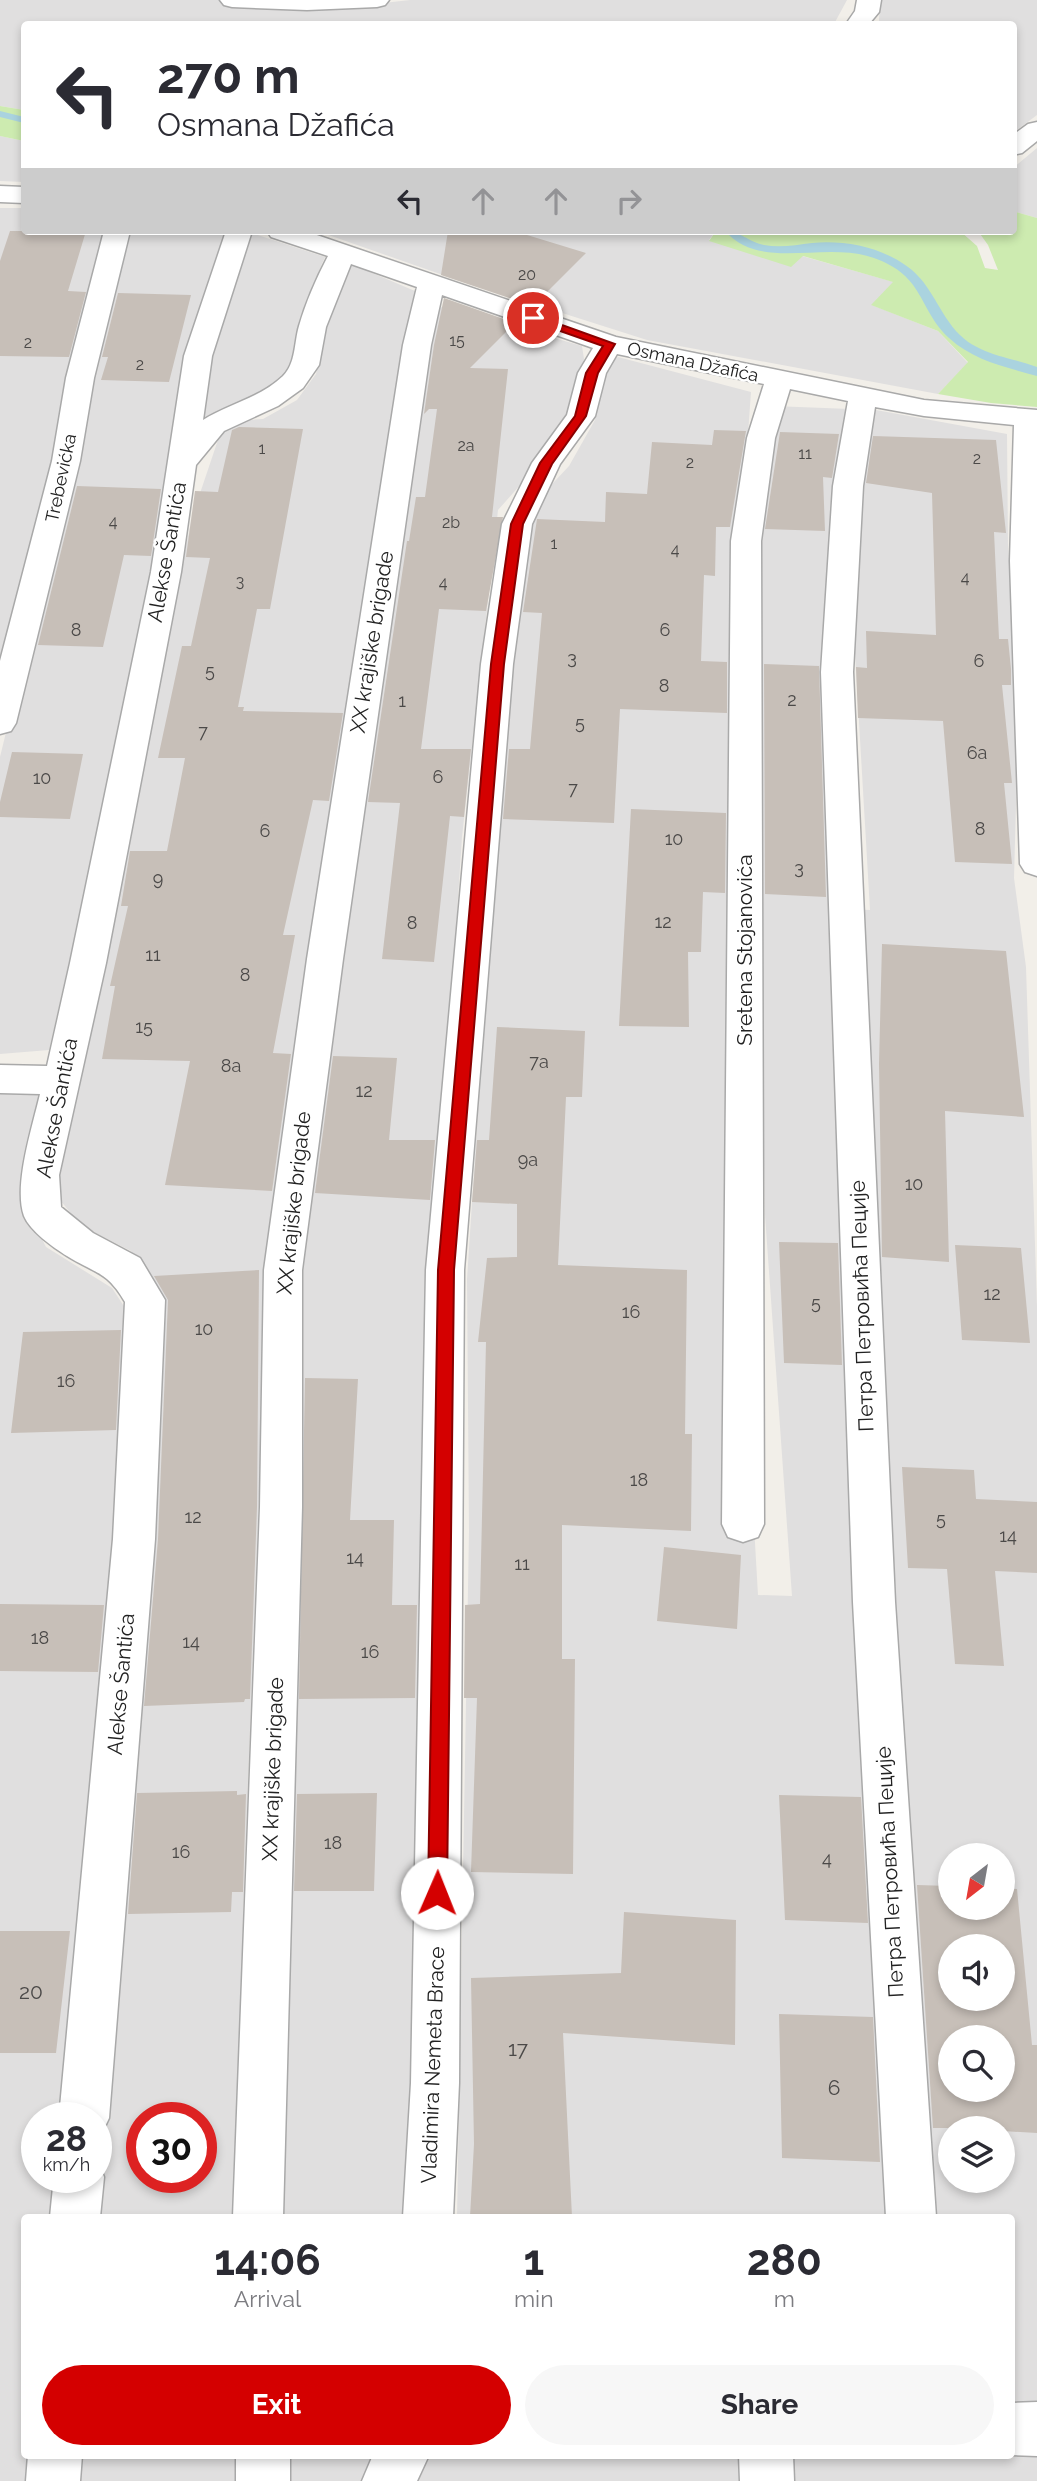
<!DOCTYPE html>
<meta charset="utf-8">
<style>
body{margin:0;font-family:Raleway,sans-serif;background:#f7f7f7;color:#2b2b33;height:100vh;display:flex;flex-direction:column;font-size:26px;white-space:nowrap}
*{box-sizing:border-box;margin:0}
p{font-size:23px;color:#7c7c81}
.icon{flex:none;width:38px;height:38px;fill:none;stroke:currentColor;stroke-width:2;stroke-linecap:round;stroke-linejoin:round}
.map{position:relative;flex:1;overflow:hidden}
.details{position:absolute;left:21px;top:2214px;width:994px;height:245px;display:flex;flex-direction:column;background:#fff;border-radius:7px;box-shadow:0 4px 10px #0003}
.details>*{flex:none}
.banner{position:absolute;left:21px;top:21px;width:996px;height:214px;border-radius:7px;box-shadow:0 4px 10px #0003;background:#fff;color:#2b2b33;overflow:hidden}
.needle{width:46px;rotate:211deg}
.controls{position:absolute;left:938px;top:1843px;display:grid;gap:14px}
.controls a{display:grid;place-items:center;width:77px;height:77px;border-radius:50%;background:#fff;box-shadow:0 4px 10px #0003;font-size:35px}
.speed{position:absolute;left:21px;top:2102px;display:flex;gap:14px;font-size:35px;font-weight:700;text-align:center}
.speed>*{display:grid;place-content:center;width:91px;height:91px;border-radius:50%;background:#fff;box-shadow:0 4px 10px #0003;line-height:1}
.speed small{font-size:18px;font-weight:400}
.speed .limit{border:10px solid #d22;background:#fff;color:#111}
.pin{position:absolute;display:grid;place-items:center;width:60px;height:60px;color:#fff;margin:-30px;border:4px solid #fff;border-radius:50%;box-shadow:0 2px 7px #0007}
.me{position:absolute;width:77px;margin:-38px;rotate:1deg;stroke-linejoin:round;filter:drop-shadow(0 0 5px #0008)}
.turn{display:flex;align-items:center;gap:24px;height:147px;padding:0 21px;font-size:32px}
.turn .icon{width:91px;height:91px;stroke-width:2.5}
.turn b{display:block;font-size:49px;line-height:60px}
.lanes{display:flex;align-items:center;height:66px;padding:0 21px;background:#0003;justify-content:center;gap:35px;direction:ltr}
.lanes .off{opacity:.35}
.eta{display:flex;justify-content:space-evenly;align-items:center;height:119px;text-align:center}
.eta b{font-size:42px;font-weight:700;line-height:49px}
.cta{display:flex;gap:14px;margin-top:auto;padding:14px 21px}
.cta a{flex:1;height:80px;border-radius:42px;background:#d40000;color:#fff;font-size:28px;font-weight:700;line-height:80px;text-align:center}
.cta a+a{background:#f7f7f7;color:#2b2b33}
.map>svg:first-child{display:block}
.residential{fill:#e0dfdf;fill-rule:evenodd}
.grass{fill:#cdebb0}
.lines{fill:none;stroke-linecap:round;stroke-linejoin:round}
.stream{fill:#aad3df;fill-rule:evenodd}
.building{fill:#c7bfb8;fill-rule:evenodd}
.street-casing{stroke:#a9a9a9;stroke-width:3}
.street{fill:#fff;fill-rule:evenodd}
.route{fill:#d40000;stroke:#8a0000;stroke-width:2}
.labels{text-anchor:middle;stroke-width:5;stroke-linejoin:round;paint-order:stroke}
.far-number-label{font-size:16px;fill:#4b4948}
.far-street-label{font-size:18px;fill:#222;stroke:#fff}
.number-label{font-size:18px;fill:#4b4948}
.street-label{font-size:21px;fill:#222;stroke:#fff}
.near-number-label{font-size:21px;fill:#4b4948}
</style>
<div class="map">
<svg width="1037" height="2481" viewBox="0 0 1037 2481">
<rect width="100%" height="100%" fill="#f2efe9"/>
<path class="residential" d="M 0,0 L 244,0 L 247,8 L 357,6 L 410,0 L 847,0 L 834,24 L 24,24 L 24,110 L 0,106 Z
M 880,0 L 1037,0 L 1037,115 L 1013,133 L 1013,24 L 876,24 L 879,21 Z
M 0,136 L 24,141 L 24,182 L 0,181 Z
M 1037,148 L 1037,218 L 1013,211 L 1013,168 Z
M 0,208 L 24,208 L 24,231 L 108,231 L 0,679 Z
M 125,231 L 225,231 L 177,421 L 162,540 L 100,828 L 49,1050 L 0,1054 L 0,757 L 88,396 Z
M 246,231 L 325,257 L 310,292 L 295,369 L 236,416 L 199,420 L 230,279 Z
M 317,231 L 716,231 L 709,240 L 802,256 L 894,282 L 872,305 L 938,331 L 968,363 L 938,394 L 647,340 L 443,275 Z
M 351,264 L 415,291 L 267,1281 L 243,1913 L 240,2217 L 90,2217 L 92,2177 L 96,2177 L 96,2118 L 147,1291 L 131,1251 L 80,1225 L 57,1196 L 58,1144 L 130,824 L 192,517 L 221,431 L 233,421 L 263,419 L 297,400 L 316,374 L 326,326 ZM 142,2118 L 201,2118 L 201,2177 L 142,2177 Z
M 443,306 L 582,346 L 584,359 L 574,408 L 545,457 L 498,510 L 462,837 L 433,1280 L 417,2217 L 281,2217 L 282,1902 L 299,1238 L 430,315 Z
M 618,357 L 751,392 L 742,518 L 729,1091 L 758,1595 L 792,1596 L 765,1215 L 758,834 L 749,624 L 773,406 L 850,409 L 843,909 L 870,910 L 851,585 L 866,411 L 876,410 L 1007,434 L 1008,546 L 1019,696 L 1014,878 L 1026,967 L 1037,1307 L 1037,2481 L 418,2481 L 431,2455 L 1012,2455 L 1012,2217 L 457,2217 L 469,1531 L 467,1279 L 492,898 L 526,512 L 569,466 L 595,420 L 606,365 ZM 950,1855 L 1003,1855 L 1003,1908 L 950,1908 ZM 950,1946 L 1003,1946 L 1003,1998 L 950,1998 ZM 950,2037 L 1003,2037 L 1003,2090 L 950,2090 ZM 950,2128 L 1003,2128 L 1003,2180 L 950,2180 Z
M 45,1078 L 24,1204 L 46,1247 L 112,1288 L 133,1320 L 70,2117 L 37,2118 L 37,2177 L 64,2177 L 60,2217 L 24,2217 L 24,2455 L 35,2455 L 32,2481 L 0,2481 L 0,1080 Z
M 74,2455 L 237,2455 L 237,2481 L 72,2481 Z
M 284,2455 L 384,2455 L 373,2481 L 289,2481 Z"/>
<path class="grass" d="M 0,106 L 24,110 L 24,141 L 0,136 Z
M 1013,211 L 1037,218 L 1037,407 L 991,403 L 938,394 L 968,362 L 938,331 L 871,305 L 893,282 L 803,256 L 791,267 L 709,241 L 716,231 L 960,231 L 977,246 L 985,268 L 998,270 L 988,245 L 978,231 L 1013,231 Z"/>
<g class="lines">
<path class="stream" d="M 0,111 L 24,117 L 24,123 L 0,117 Z
M 725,231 C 741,231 748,242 764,245 C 780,248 796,245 812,243 C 845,240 881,247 908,267 C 928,282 935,302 949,322 C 971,355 1004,355 1037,367 L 1037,376 C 1006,367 974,361 949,338 C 918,309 925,276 874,258 C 824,240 761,272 725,231 Z"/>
</g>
<path class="building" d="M 10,231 L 86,231 L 68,291 L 86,292 L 69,357 L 0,356 L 0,261 Z
M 448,231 L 514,231 L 586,253 L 533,306 L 441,275 Z
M 118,293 L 191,295 L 169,382 L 101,380 L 108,357 L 102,357 Z
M 444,298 L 515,323 L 470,368 L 508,369 L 492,517 L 503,517 L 486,611 L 439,609 L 421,749 L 471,749 L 464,817 L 450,816 L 434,962 L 382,959 L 400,803 L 368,802 L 407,541 L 409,541 L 416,497 L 425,497 L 437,409 L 429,409 L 424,414 L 434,345 Z
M 239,427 L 303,429 L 270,609 L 257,609 L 238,707 L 244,707 L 243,711 L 343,713 L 329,801 L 313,800 L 283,935 L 295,935 L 273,1053 L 291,1054 L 272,1191 L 165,1185 L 190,1061 L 102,1059 L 115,986 L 110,986 L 128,906 L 121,906 L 130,851 L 167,851 L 185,758 L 158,758 L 182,646 L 191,646 L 210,558 L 186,557 L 195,491 L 218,492 L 232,430 Z
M 714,430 L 746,431 L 730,527 L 716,527 L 715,576 L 704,575 L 701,661 L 727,662 L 727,713 L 620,709 L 614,823 L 503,819 L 509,749 L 530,749 L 542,613 L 523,612 L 537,519 L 605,522 L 606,492 L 647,494 L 652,442 L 712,445 Z
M 780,432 L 839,434 L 832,478 L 823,477 L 825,531 L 765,529 Z
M 873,436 L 996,440 L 1006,533 L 994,532 L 999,639 L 1008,639 L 1011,669 L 1011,685 L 1002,685 L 1012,783 L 1004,783 L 1012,864 L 955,862 L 943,721 L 858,718 L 856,667 L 867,668 L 866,631 L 936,635 L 932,493 L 866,483 Z
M 77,486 L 161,489 L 151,556 L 124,555 L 103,647 L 38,645 Z
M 764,664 L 819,666 L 826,897 L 765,894 Z
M 12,752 L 83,754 L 70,819 L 0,817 L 0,802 Z
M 631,809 L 726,813 L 725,893 L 703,892 L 701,952 L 688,952 L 689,1027 L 619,1026 Z
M 882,944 L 1006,951 L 1024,1117 L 945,1111 L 949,1262 L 882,1257 L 879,1064 Z
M 497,1027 L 585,1031 L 582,1097 L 566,1097 L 558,1265 L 687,1270 L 685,1434 L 692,1434 L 691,1531 L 562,1525 L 562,1659 L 575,1659 L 573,1874 L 471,1872 L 477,1698 L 464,1698 L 465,1605 L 480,1604 L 486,1342 L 478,1342 L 487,1258 L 517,1257 L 517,1204 L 472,1202 L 477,1140 L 489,1140 Z
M 333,1056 L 397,1058 L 389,1140 L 435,1140 L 430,1200 L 315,1193 Z
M 779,1242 L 838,1243 L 842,1365 L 784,1363 Z
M 955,1245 L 1021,1248 L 1030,1343 L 962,1340 Z
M 259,1270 L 257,1507 L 250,1699 L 245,1699 L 244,1702 L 144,1706 L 158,1539 L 168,1300 L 154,1276 Z
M 121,1330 L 116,1430 L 11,1433 L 23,1332 Z
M 305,1378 L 358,1379 L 350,1520 L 394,1520 L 392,1605 L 417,1605 L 415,1698 L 299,1699 Z
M 902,1467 L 974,1470 L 976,1499 L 1037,1502 L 1037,1573 L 995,1571 L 1004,1666 L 955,1664 L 947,1569 L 908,1568 Z
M 664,1547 L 741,1555 L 737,1629 L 657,1621 Z
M 0,1604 L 104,1605 L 98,1672 L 0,1671 Z
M 237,1791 L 237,1795 L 246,1794 L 243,1892 L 232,1892 L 231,1912 L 128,1914 L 137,1793 Z
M 377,1793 L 374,1891 L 294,1891 L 297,1794 Z
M 779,1795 L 861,1797 L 868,1923 L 785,1920 Z
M 917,1885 L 950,1886 L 950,1908 L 1003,1908 L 1003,1888 L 1017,1889 L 1032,2045 L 1037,2045 L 1037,2133 L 1003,2131 L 1003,2128 L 933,2128 ZM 950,1946 L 1003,1946 L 1003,1998 L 950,1998 ZM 950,2037 L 1003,2037 L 1003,2090 L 950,2090 Z
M 624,1912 L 736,1920 L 735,2045 L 563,2033 L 572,2217 L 470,2217 L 474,2144 L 471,1978 L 621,1973 Z
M 0,1931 L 70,1931 L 56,2053 L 0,2053 Z
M 779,2014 L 873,2017 L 880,2162 L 782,2158 Z"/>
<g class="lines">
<g class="street-casing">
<path id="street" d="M 220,0 L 389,0 L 385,5 L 377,7 L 307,10 L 232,7 L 224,5 Z
M 857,0 L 881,0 L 879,12 L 869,24 L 846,24 L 855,11 Z
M 1037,122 L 1037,141 L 1022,153 L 1013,155 L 1013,135 L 1028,124 Z
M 0,186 L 24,187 L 24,203 L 0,202 Z
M 104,231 L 130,231 L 94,378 L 80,461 L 16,723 L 11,731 L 0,734 L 0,661 L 52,461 L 66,378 Z
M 226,231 L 252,231 L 212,356 L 203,420 C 228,404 260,398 283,376 C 296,363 294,343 299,326 C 306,302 316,279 328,256 L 271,237 L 267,231 L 305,231 L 616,337 L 924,400 L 1037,410 L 1037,876 L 1025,872 L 1020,864 L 1010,561 L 1014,425 L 924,416 L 875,407 L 863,486 L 853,672 L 895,1602 L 936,2217 L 886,2217 L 853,1602 L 821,672 L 833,486 L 848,401 L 790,389 L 775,438 L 761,541 L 764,1524 L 758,1537 L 743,1542 L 728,1537 L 722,1524 L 731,541 L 747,438 L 764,384 L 617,354 L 606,373 L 595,416 L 560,464 L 532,524 L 513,664 L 464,1270 L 459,2083 L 453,2217 L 403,2217 L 411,2083 L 426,1270 L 481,664 L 502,524 L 532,463 L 567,415 L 578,373 L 593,348 L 442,295 L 431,345 L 343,959 L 302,1270 L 302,1507 L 283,2217 L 233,2217 L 260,1507 L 264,1270 L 307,959 L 403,345 L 417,287 L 351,264 L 326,327 L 319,365 L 303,388 L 278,406 L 224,431 L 196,465 L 181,572 L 106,963 L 59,1175 L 61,1207 L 93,1233 L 140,1258 L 165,1300 L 155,1539 L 109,2118 L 101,2135 L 96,2138 L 96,2118 L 59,2118 L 113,1539 L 125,1302 C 107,1271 96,1274 67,1256 C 54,1248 30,1231 24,1216 C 13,1185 33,1125 40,1094 L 0,1093 L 0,1065 L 47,1066 L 70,963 L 151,572 L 184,356 Z
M 97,2159 L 104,2177 L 100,2217 L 50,2217 L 54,2177 L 96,2177 Z
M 1037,2402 L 1037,2456 L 1011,2455 L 1012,2403 Z
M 28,2455 L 82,2455 L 80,2481 L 26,2481 Z
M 236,2455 L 290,2455 L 290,2481 L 236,2481 Z
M 373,2455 L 429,2455 L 417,2481 L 362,2481 Z
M 739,2455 L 793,2455 L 794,2481 L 740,2481 Z"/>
</g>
<use href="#street" class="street"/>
</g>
<path class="route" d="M 529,316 L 537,316 L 615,344 L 598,373 L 586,416 L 552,464 L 523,524 L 504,664 L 454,1270 L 447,1893 L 444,1900 L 437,1903 L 430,1900 L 428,1893 L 438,1270 L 491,664 L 511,524 L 540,463 L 575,416 L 586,373 L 603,346 L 529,320 Z"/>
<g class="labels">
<g class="far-number-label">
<text x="527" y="280">20</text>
<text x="457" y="346">15</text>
<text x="28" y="348">2</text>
<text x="140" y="370">2</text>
<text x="466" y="451">2a</text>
<text x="262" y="454">1</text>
<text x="805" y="459">11</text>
<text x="977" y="464">2</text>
<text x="690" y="468">2</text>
<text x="113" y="527">4</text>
<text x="451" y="528">2b</text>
<text x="554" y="549">1</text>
<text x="675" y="555">4</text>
<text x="965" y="583">4</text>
<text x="240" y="587">3</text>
<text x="443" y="588">4</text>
</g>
<g class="far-street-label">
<text transform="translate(693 362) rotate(12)" y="6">Osmana Džafića</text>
<text transform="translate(61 478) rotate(-78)" y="6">Trebevićka</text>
</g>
<g class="number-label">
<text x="76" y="636">8</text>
<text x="665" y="636">6</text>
<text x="572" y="664">3</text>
<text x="979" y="667">6</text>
<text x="210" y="677">5</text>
<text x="664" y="692">8</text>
<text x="792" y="706">2</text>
<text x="402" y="707">1</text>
<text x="580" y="729">5</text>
<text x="203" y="738">7</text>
<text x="977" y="759">6a</text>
<text x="438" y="783">6</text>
<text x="42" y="784">10</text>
<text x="573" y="795">7</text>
<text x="980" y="835">8</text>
<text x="265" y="837">6</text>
<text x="674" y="845">10</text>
<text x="799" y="874">3</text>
<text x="158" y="885">9</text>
<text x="663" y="928">12</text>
<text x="412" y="929">8</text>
<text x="153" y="961">11</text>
<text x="245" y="981">8</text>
<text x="144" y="1033">15</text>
<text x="539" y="1068">7a</text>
<text x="231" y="1072">8a</text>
<text x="364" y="1097">12</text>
<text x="528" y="1166">9a</text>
<text x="914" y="1190">10</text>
<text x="992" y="1300">12</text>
<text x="816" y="1309">5</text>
<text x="631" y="1318">16</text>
<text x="204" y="1335">10</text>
<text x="66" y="1387">16</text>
<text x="639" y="1486">18</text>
<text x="193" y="1523">12</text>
<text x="941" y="1525">5</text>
<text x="1008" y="1542">14</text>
<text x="355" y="1564">14</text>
<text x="522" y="1570">11</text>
<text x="40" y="1644">18</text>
<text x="191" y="1648">14</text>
<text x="370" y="1658">16</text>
<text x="333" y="1849">18</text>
<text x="181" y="1858">16</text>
<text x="827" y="1865">4</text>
</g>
<g class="street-label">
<text transform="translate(167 552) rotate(-80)" y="7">Alekse Šantića</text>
<text transform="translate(372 642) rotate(-81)" y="7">XX krajiške brigade</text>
<text transform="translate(745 950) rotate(-90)" y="7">Sretena Stojanovića</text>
<text transform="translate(57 1108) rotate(-79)" y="7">Alekse Šantića</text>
<text transform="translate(294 1203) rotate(-84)" y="7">XX krajiške brigade</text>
<text transform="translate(862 1306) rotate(-92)" y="7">Петра Петровића Пеције</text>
<text transform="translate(121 1684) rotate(-85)" y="7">Alekse Šantića</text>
<text transform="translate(273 1769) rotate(-88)" y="7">XX krajiške brigade</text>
<text transform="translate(890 1872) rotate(-93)" y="7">Петра Петровића Пеције</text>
<text transform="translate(433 2065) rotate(-88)" y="7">Vladimira Nemeta Brace</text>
</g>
<g class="near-number-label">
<text x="31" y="1999">20</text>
<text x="518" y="2056">17</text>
<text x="834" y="2095">6</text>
</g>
</g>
</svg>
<div class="controls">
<a><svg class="needle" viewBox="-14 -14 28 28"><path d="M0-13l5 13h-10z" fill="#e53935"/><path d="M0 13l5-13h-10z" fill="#7c7c81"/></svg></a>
<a><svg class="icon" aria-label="sound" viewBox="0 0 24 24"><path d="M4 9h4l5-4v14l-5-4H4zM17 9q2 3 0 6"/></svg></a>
<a><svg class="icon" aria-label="search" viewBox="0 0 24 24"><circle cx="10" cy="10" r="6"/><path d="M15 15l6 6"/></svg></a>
<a><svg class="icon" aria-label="layers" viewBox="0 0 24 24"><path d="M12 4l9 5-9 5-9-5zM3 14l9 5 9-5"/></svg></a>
</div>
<div class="speed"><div>28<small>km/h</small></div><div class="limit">30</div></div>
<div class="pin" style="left:533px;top:318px;background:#d93025"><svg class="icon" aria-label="arrive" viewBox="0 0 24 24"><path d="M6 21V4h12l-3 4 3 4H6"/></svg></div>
<svg class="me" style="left:437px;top:1893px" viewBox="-20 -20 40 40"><circle r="19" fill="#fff"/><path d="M0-13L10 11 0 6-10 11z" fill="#d40000"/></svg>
<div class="banner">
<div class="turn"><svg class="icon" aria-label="left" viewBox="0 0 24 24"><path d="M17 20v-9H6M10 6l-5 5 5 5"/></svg><div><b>270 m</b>Osmana Džafića</div></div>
<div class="lanes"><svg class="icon" aria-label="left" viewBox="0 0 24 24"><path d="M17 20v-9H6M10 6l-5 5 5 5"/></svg><svg class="icon off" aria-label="ahead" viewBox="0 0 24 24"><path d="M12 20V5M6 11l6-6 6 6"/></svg><svg class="icon off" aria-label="ahead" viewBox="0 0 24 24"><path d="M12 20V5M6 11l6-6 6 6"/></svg><svg class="icon off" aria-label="right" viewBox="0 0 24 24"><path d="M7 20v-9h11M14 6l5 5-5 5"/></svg></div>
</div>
<section class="details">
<div class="eta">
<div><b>14:06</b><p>Arrival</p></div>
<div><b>1</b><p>min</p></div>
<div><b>280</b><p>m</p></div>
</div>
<div class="cta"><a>Exit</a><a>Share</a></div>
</section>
</div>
